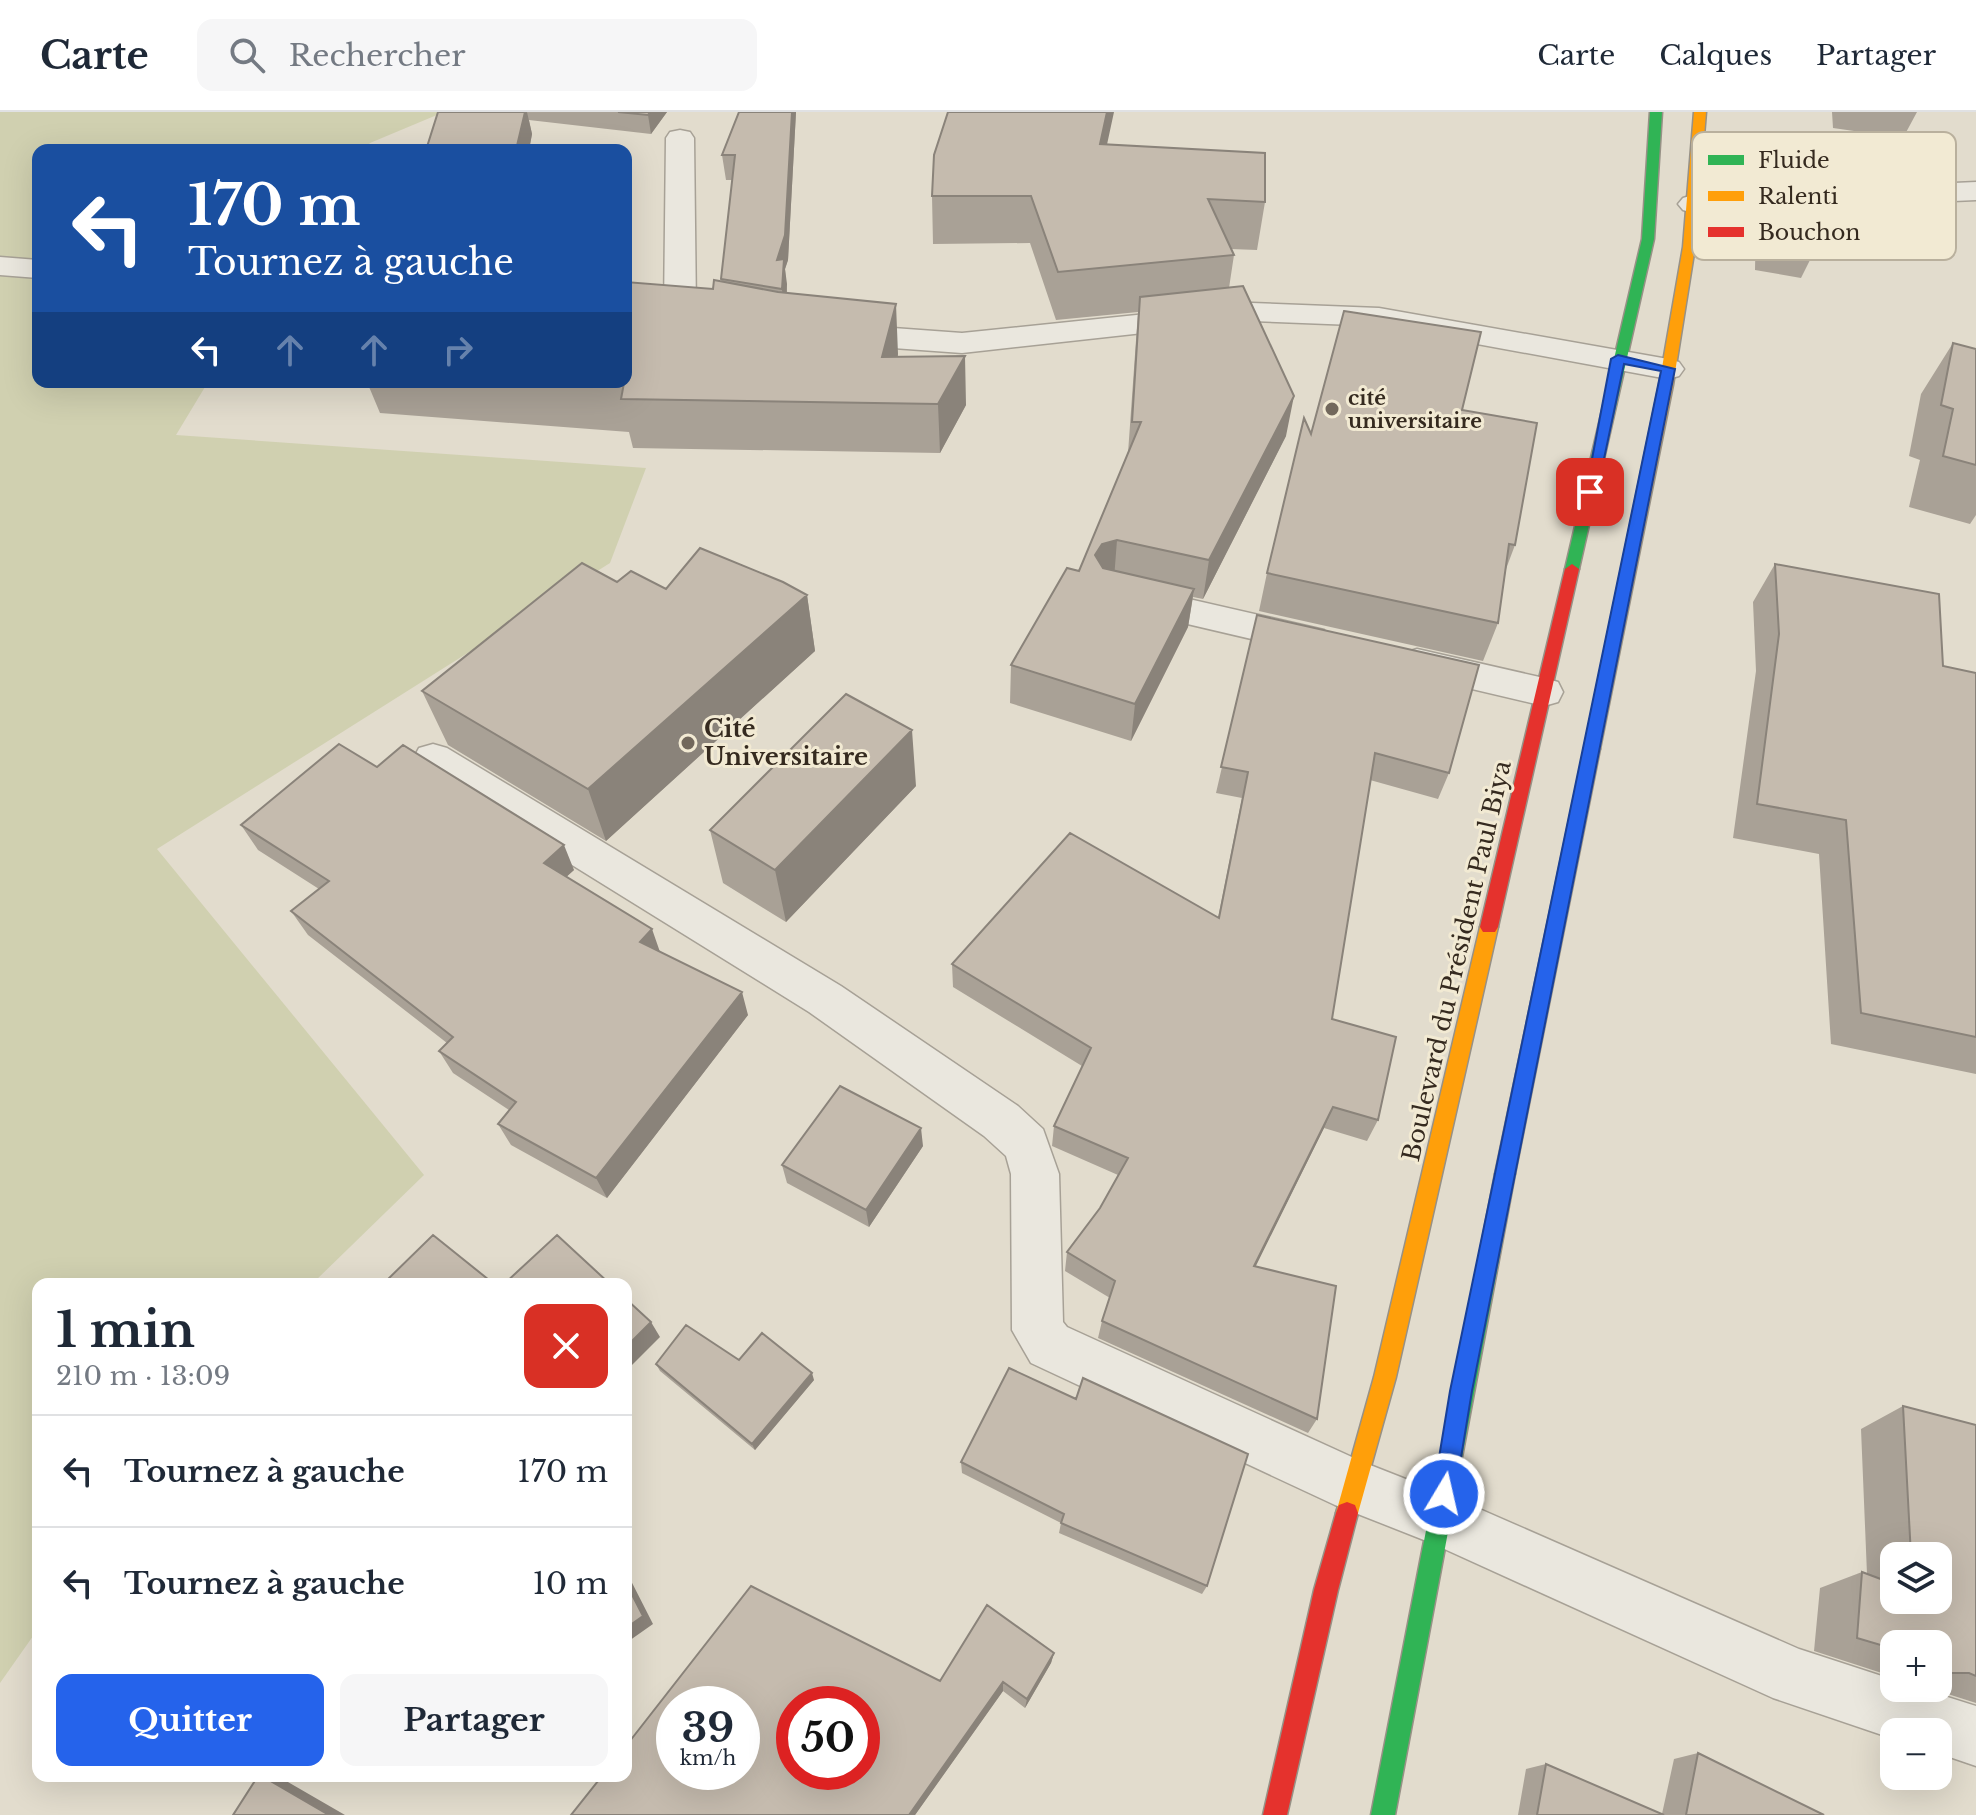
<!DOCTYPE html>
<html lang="fr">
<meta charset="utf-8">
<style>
body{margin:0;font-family:"Libre Baskerville",serif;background:#f6f6f7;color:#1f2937;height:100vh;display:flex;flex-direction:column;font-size:30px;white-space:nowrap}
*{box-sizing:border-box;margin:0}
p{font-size:26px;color:#747a83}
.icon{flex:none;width:44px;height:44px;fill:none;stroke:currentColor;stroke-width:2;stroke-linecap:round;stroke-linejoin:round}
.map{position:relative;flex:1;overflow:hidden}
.panel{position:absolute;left:32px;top:1166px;width:600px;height:504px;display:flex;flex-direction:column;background:#fff;border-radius:16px;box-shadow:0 8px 32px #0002}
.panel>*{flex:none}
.hud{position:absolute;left:32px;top:32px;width:600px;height:244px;border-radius:16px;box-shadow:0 8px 32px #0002;background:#1a4fa0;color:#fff;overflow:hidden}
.buttons{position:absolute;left:1880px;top:1430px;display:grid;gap:16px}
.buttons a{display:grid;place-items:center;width:72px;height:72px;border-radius:16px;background:#fff;box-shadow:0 8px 32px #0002;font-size:40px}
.speed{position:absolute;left:656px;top:1574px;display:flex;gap:16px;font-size:40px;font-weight:700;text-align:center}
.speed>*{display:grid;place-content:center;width:104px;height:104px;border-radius:50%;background:#fff;box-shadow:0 8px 32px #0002;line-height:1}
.speed small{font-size:20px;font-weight:400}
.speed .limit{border:12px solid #d22;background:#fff;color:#111}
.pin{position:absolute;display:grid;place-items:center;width:68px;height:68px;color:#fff;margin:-34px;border-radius:16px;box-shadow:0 4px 12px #0006}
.me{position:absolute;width:88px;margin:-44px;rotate:9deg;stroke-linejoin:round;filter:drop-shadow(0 0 6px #0008)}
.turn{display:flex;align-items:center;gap:28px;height:168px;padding:0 24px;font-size:36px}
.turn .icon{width:104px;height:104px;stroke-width:2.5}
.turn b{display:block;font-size:56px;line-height:68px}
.lanes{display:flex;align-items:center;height:76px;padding:0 24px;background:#0003;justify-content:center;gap:40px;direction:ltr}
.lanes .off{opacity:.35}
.round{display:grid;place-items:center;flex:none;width:84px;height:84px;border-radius:16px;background:#f6f6f7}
.overview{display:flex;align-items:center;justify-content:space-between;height:136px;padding:0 24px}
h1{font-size:48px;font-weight:800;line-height:60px}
.action{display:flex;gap:16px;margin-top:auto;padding:16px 24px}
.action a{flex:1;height:92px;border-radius:16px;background:#2563eb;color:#fff;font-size:32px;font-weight:800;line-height:92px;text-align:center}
.action a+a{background:#f6f6f7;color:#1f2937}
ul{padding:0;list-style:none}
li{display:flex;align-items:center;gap:24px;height:112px;padding:0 24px;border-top:2px solid #e0e1e3}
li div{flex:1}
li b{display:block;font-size:30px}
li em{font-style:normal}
header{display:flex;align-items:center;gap:48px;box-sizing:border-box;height:112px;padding:0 40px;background:#fff;border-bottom:2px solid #e0e1e3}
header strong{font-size:38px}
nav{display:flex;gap:44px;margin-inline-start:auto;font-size:28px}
.search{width:560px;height:72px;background:#f6f6f7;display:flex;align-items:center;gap:20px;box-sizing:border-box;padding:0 28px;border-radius:16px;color:#747a83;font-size:30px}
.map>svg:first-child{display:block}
.green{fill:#d0d0b0}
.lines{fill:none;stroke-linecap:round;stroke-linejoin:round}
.street-casing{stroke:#a7a196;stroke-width:3}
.fast-casing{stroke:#979186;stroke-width:3}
.slow-casing{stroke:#979186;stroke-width:3}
.jam-casing{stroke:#979186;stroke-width:3}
.street{fill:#eae7de;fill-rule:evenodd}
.fast{fill:#30b455;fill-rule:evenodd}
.slow{fill:#ff9f0a;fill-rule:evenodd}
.jam{fill:#e5322d;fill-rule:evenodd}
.wall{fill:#a9a196;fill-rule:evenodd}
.shaded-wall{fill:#8a837a}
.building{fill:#c5bbae;stroke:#8a837a;stroke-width:2;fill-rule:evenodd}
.route{fill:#2563eb;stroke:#184099;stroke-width:2}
.poi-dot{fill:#72685c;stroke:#f2ead3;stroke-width:3}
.labels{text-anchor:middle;stroke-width:6;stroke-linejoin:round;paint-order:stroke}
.far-poi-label{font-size:20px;font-weight:bold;fill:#352a1f;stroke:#f2ead3;text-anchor:start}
.poi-label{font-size:24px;font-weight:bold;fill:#352a1f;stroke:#f2ead3;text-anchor:start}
.street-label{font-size:24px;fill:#352a1f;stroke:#f2ead3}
.key{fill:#f2ead3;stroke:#b9b09d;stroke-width:2}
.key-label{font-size:22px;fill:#352a1f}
</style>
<header>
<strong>Carte</strong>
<div class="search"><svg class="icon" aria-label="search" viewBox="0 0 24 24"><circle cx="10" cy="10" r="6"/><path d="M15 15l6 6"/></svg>Rechercher</div>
<nav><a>Carte</a><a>Calques</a><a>Partager</a></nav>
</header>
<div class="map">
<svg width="1976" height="1703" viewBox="0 0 1976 1703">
<rect width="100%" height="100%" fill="#e2dccd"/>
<path class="green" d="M 0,0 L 444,0 L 370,31 L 365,38 L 38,38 L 38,270 L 208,270 L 176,323 L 646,356 L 610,451 L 157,737 L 424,1063 L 312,1172 L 38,1172 L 38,1517 L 0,1571 Z"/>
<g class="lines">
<g class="street-casing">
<path id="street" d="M 680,18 L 690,20 L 694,26 L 696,198 L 691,205 L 669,205 L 664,198 L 666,26 L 670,20 Z
M 1976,70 L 1976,88 L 1693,101 L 1683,98 L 1678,92 L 1683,86 L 1693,83 Z
M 0,145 L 38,148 L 38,166 L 0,163 Z
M 1252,191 L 1379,196 L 1668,247 L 1679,250 L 1684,257 L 1679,264 L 1668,267 L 1379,214 L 1252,209 L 962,241 L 838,232 L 827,229 L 822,222 L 827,215 L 838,212 L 962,221 Z
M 1132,474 L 1311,515 L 1324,518 L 1330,528 L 1324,538 L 1311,541 L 1119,496 L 1114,487 L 1119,478 Z
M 1417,537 L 1544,566 L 1558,570 L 1563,580 L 1558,590 L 1544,594 L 1404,561 L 1398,551 L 1404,541 Z
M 433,632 L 447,636 L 841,874 L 1018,994 L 1043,1017 L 1059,1062 L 1063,1210 L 1067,1215 L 1365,1351 L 1459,1388 L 1799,1537 L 1894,1568 L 1894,1576 L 1919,1576 L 1976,1594 L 1976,1654 L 1938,1641 L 1938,1620 L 1894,1620 L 1894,1627 L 1773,1586 L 1429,1430 L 1335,1393 L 1031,1251 L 1012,1218 L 1011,1062 L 1006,1044 L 984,1024 L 809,900 L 419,658 L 413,647 L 419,636 Z"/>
</g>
<g class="fast-casing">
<path id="fast" d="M 1650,0 L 1662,0 L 1654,127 L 1579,457 L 1572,462 L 1565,457 L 1642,127 Z
M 1505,1053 L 1512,1056 L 1515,1062 L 1395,1703 L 1371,1703 L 1495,1062 L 1498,1056 Z"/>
</g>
<g class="slow-casing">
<path id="slow" d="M 1694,0 L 1706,0 L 1695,135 L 1673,273 L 1600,637 L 1592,643 L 1584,637 L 1659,273 L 1683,135 Z
M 1489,808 L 1495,810 L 1498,815 L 1396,1265 L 1358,1401 L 1355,1409 L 1347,1412 L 1339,1409 L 1336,1401 L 1374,1265 L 1480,815 L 1483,810 Z"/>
</g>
<g class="jam-casing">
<path id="jam" d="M 1572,452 L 1579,457 L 1498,815 L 1495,820 L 1483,820 L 1480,815 L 1565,457 Z
M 1592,631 L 1600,637 L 1515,1062 L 1512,1068 L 1505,1071 L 1498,1068 L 1495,1062 L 1584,637 Z
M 1347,1390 L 1355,1393 L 1358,1401 L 1338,1478 L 1287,1703 L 1263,1703 L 1314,1478 L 1336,1401 L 1339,1393 Z"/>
</g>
<use href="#street" class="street"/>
<use href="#fast" class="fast"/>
<use href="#slow" class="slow"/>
<use href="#jam" class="jam"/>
</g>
<path class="wall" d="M 438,0 L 667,0 L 651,22 L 529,8 L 532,22 L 529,38 L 426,38 Z
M 739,0 L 796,0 L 788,148 L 785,157 L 787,181 L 898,242 L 898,245 L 966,293 L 940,341 L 633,336 L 629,320 L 380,301 L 367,270 L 626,270 L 713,177 L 721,170 L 732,68 L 726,68 L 722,43 Z
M 1832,0 L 1917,0 L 1903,26 L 1833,16 Z
M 1107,32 L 1265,90 L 1257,138 L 1231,137 L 1234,143 L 1229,176 L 1286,324 L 1203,487 L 1193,485 L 1188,515 L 1131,629 L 1010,591 L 1011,553 L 1079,459 L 1128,341 L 1138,200 L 1056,208 L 1030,131 L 933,132 L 932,84 Z
M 1766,83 L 1812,144 L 1801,166 L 1755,158 L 1756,105 Z
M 1953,231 L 1976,237 L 1976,403 L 1970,412 L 1909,395 L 1920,348 L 1909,344 L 1921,282 Z
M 1462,298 L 1515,433 L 1506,457 L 1498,511 L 1483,549 L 1259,499 L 1267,461 L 1311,322 Z
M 1775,452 L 1943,554 L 1976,561 L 1976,962 L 1831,932 L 1819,742 L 1733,726 L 1756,559 L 1753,490 Z
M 617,470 L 666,477 L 807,483 L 815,539 L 606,729 L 448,633 L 422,579 Z
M 1257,503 L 1449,661 L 1438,687 L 1370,668 L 1332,907 L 1378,1008 L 1367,1029 L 1324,1016 L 1255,1154 L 1317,1307 L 1308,1321 L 1098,1226 L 1102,1209 L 1110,1186 L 1065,1159 L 1067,1140 L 1100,1096 L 1118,1063 L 1052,1034 L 1054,1014 L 1082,954 L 953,875 L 952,852 L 1218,806 L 1242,686 L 1216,681 Z
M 377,655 L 574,758 L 566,765 L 660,840 L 748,903 L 607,1086 L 511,1033 L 498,1012 L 509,998 L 453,961 L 439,939 L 447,931 L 308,823 L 291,799 L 319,777 L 258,738 L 241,713 Z
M 916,674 L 786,810 L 723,771 L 710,718 Z
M 923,1034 L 869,1115 L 787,1071 L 782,1053 Z
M 739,1248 L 814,1268 L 755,1338 L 660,1259 L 656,1252 Z
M 1903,1294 L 1976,1313 L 1976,1591 L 1929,1576 L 1938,1576 L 1938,1532 L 1894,1532 L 1894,1565 L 1814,1539 L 1820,1476 L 1862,1460 L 1867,1462 L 1861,1317 ZM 1894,1444 L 1938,1444 L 1938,1488 L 1894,1488 Z
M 961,1350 L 1207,1474 L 1202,1482 L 1059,1421 L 1061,1411 L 962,1361 Z
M 1054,1541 L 1051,1551 L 1025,1596 L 1003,1579 L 915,1703 L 571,1703 L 940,1569 Z
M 1698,1641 L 1824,1703 L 1518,1703 L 1526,1657 L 1546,1652 L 1662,1702 L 1674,1647 Z"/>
<path class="shaded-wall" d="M 525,0 L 527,0 L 532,22 L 529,38 L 516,38 Z
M 650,0 L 667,0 L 651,22 L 648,3 Z
M 792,0 L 796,0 L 788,148 L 785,157 L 787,172 L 786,202 L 777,148 Z
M 1107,0 L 1114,0 L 1097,79 L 1100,32 Z
M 896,192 L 898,242 L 886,291 L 882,245 Z
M 965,244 L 966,293 L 940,341 L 938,292 Z
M 1294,284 L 1286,324 L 1203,487 L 1209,448 Z
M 1117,428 L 1114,467 L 1099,471 L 1095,443 L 1102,432 Z
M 1194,477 L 1188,515 L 1131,629 L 1135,592 Z
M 807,483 L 815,539 L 606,729 L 588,677 Z
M 912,618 L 916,674 L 786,810 L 775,758 Z
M 564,733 L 574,758 L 554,776 L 544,751 Z
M 652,817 L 660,840 L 640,830 Z
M 742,880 L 748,903 L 607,1086 L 596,1066 Z
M 1333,995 L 1324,1016 L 1247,1172 L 1254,1154 Z
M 921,1016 L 923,1034 L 869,1115 L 866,1098 Z
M 651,1210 L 660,1225 L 626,1259 L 626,1235 Z
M 812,1261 L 814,1268 L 755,1338 L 752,1332 Z
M 626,1459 L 653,1512 L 626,1531 Z
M 1054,1541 L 1051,1551 L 1025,1596 L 1027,1587 Z
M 1003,1570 L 1003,1579 L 915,1703 L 909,1703 Z
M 262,1664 L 281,1666 L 345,1703 L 329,1703 Z"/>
<path class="building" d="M 438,0 L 525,0 L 516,38 L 426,38 Z
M 618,0 L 650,0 L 648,3 Z
M 739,0 L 792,0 L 785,123 L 777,148 L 784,147 L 782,177 L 721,167 L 735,43 L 722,43 Z
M 948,0 L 1107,0 L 1100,32 L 1265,41 L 1265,90 L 1208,87 L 1234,143 L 1058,160 L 1031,84 L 932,84 L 934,43 Z
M 714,168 L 778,180 L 896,192 L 882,245 L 965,244 L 938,292 L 621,287 L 624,271 L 614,270 L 626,270 L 626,170 L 713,177 Z
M 1243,174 L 1294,284 L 1209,448 L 1117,428 L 1102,432 L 1095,443 L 1103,456 L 1194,477 L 1135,592 L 1011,553 L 1067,456 L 1079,459 L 1141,310 L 1132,310 L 1140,185 Z
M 1344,199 L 1481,220 L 1462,298 L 1537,311 L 1515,433 L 1509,432 L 1498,511 L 1267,461 L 1304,306 L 1311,322 Z
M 1953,231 L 1976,237 L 1976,353 L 1943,344 L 1953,297 L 1941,293 Z
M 700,436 L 783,470 L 807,483 L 588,677 L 422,579 L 582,451 L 617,470 L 631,459 L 666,477 Z
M 1775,452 L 1939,482 L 1943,554 L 1976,561 L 1976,925 L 1861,901 L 1846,708 L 1757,692 L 1779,522 Z
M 1257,503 L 1479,553 L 1449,661 L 1375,641 L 1332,907 L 1396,925 L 1378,1008 L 1333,995 L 1254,1154 L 1336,1174 L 1317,1307 L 1102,1209 L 1115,1169 L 1067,1140 L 1100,1096 L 1128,1046 L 1054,1014 L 1091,936 L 952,852 L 1070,721 L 1219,806 L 1248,660 L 1221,655 Z
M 846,582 L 912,618 L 775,758 L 710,718 Z
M 339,632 L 377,655 L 403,633 L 564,733 L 544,751 L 652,817 L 640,830 L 742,880 L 596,1066 L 498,1012 L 516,990 L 439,939 L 453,925 L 291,799 L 329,769 L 241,713 Z
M 840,974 L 921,1016 L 866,1098 L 782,1053 Z
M 433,1123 L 494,1172 L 383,1172 Z
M 557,1123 L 610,1172 L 504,1172 Z
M 626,1187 L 651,1210 L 626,1235 Z
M 686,1213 L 739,1248 L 762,1221 L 812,1261 L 752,1332 L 656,1252 Z
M 1009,1256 L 1076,1287 L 1083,1266 L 1248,1342 L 1207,1474 L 1061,1411 L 1064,1402 L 961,1350 Z
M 1903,1294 L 1976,1313 L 1976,1564 L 1969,1561 L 1945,1561 L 1943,1553 L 1938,1552 L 1938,1532 L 1894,1532 L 1894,1537 L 1857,1526 L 1862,1460 L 1894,1472 L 1894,1488 L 1938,1488 L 1938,1444 L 1911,1444 Z
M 626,1471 L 643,1504 L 626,1516 Z
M 751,1474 L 940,1569 L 987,1493 L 1054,1541 L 1027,1587 L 1003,1570 L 909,1703 L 571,1703 L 602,1664 L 626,1664 L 626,1634 ZM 674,1592 L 742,1592 L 742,1660 L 674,1660 ZM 794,1592 L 862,1592 L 862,1660 L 794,1660 Z
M 1698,1641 L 1824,1703 L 1686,1703 Z
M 1546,1652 L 1664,1703 L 1537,1703 Z
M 258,1664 L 262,1664 L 329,1703 L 233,1703 Z"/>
<path class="route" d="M 1618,243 L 1675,257 L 1472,1279 L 1455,1382 L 1452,1390 L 1444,1393 L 1436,1390 L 1433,1382 L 1450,1279 L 1661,259 L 1624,252 L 1597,380 L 1585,384 L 1611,247 Z"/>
<g class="poi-dot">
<circle cx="1332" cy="297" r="8"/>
<circle cx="688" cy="631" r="8"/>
</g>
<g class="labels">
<g class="far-poi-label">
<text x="1348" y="293">cité<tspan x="1348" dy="23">universitaire</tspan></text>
</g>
<g class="poi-label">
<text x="704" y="625">Cité<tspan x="704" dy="28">Universitaire</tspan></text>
</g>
<g class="street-label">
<text transform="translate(1457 849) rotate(-77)" y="8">Boulevard du Président Paul Biya</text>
</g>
</g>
<rect x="1692" y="20" width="264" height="128" rx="12" class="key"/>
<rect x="1708" y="43" width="36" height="10" fill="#30b455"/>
<rect x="1708" y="79" width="36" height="10" fill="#ff9f0a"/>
<rect x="1708" y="115" width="36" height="10" fill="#e5322d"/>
<g class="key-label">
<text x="1758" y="56">Fluide</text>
<text x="1758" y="92">Ralenti</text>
<text x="1758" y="128">Bouchon</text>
</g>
</svg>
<div class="buttons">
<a><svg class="icon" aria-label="layers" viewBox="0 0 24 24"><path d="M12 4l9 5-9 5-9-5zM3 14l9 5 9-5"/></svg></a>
<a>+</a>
<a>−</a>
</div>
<div class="speed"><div>39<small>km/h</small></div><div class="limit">50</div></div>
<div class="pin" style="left:1590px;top:380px;background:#d93025"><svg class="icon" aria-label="arrive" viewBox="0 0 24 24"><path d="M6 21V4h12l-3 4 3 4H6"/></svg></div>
<svg class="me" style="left:1444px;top:1382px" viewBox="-20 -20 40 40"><circle r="17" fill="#2563eb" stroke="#fff" stroke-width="3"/><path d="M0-11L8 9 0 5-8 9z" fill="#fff"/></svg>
<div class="hud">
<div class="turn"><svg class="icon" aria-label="left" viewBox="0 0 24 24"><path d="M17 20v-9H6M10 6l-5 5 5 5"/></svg><div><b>170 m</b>Tournez à gauche</div></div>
<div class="lanes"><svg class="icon" aria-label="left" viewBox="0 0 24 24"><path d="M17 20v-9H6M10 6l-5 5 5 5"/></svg><svg class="icon off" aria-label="ahead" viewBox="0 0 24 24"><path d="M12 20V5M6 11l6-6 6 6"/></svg><svg class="icon off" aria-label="ahead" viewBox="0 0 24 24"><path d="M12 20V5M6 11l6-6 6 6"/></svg><svg class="icon off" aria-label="right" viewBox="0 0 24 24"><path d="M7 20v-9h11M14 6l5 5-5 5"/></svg></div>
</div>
<section class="panel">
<div class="overview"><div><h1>1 min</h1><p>210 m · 13:09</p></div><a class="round" style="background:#d93025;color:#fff"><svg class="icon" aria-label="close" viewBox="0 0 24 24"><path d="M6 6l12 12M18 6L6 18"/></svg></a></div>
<ul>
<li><svg class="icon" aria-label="left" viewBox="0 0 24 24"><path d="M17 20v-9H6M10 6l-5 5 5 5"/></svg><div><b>Tournez à gauche</b></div><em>170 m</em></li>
<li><svg class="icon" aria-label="left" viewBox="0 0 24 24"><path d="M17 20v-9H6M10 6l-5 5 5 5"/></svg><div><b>Tournez à gauche</b></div><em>10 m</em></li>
</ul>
<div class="action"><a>Quitter</a><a>Partager</a></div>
</section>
</div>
